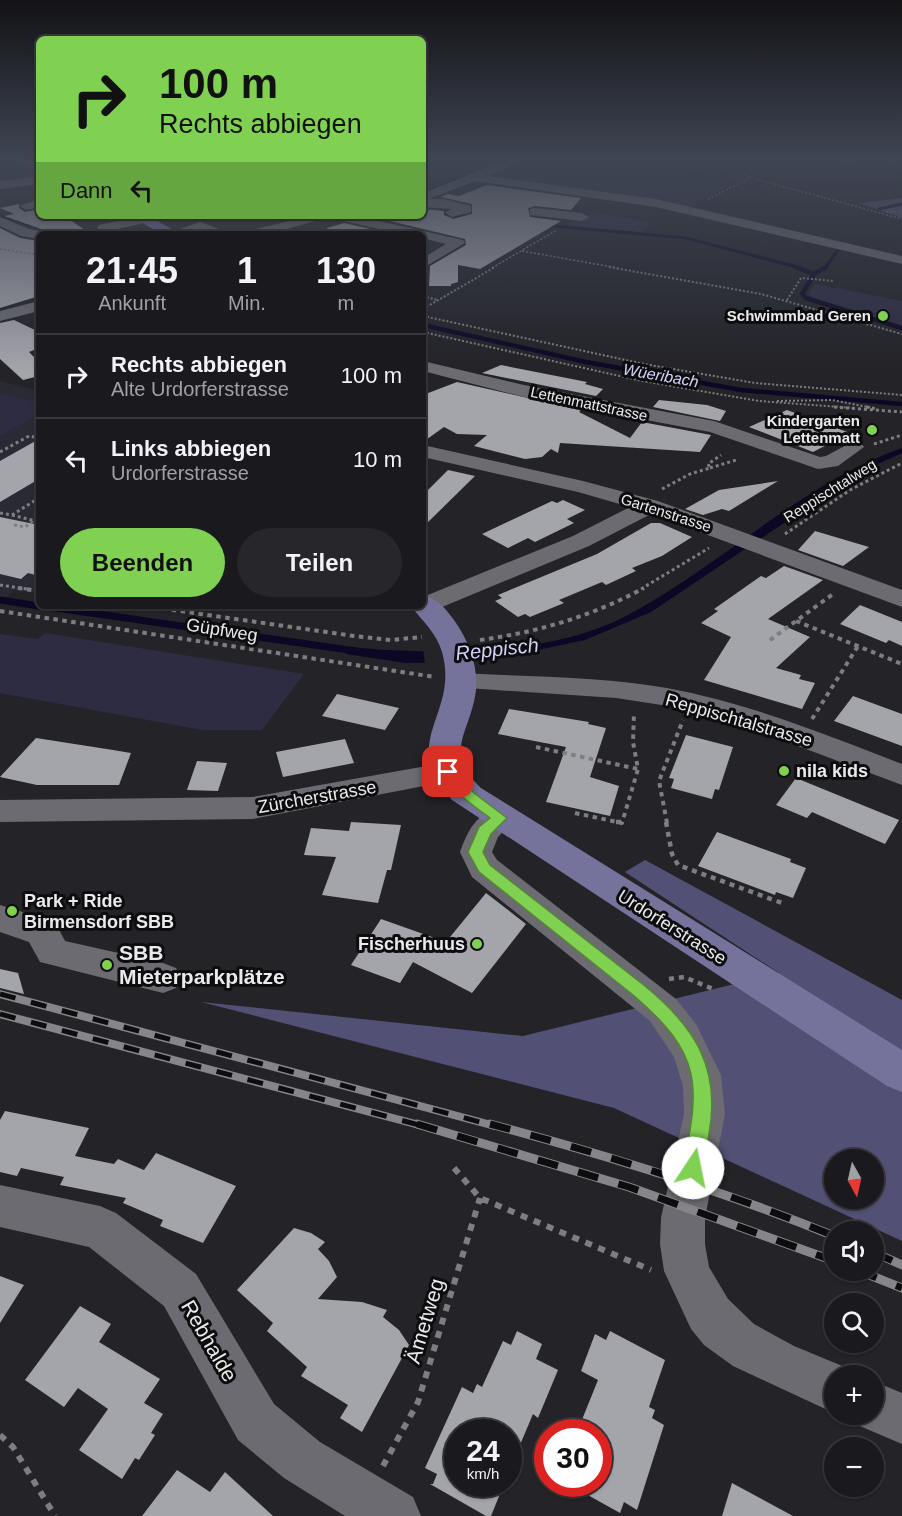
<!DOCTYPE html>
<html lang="de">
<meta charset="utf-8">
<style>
body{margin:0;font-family:Arial,sans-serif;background:#27272b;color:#f1f3f6;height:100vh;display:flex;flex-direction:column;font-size:22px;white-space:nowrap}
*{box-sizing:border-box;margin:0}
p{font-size:20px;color:#9fa1a4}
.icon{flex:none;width:33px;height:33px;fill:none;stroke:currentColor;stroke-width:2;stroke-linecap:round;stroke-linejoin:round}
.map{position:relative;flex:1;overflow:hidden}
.details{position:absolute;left:36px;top:231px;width:390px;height:378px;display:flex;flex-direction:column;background:#1a1a1e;border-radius:9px;box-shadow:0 2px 4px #0004,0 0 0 2px #38383c}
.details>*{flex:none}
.banner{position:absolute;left:36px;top:36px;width:390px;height:183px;border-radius:9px;box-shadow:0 2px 4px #0004,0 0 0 2px #38383c;background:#80d051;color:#111;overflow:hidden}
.needle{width:39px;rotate:172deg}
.controls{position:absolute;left:824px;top:1149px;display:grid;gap:12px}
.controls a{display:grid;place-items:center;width:60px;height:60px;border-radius:50%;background:#1a1a1e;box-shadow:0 2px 4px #0004,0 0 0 2px #38383c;font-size:30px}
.speed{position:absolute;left:444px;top:1419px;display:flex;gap:12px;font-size:30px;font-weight:700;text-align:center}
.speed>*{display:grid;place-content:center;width:78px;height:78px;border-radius:50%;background:#1a1a1e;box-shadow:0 2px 4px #0004,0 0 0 2px #38383c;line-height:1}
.speed small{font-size:15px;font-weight:400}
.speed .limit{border:9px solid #d22;background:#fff;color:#111}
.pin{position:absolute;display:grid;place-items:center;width:51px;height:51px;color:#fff;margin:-26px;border-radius:12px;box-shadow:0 3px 9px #0006}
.me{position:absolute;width:66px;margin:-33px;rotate:11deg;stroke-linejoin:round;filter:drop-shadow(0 0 4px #0008)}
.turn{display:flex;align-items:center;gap:21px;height:126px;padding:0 24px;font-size:27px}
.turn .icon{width:78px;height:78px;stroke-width:2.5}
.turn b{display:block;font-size:42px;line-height:51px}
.then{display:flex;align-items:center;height:57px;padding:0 24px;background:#0003;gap:12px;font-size:22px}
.eta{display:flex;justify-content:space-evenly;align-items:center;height:102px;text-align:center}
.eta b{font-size:36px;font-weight:700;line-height:42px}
.cta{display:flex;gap:12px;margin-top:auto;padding:12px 24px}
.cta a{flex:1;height:69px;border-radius:36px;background:#80d051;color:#111;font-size:24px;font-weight:700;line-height:69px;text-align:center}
.cta a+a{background:#27272b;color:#f1f3f6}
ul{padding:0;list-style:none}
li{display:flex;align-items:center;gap:18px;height:84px;padding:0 24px;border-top:2px solid #38383c}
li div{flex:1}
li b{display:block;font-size:22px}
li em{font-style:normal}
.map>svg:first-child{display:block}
.built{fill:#2a2a35}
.green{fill:#2d2c42}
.forest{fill:#525175;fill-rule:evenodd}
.water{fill:#0c0725}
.pier{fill:#232328}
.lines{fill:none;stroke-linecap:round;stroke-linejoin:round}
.stream-far2{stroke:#0c0725;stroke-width:3}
.stream-far1{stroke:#0c0725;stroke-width:4.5}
.stream{stroke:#0c0725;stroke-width:7}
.building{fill:#a4a4ab}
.path-far5{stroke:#7e7e82;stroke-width:1.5;stroke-dasharray:2 2;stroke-linecap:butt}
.path-far4{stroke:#7e7e82;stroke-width:2;stroke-dasharray:2 2;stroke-linecap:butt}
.path-far3{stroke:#7e7e82;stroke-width:3;stroke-dasharray:3 3;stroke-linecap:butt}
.path-far2{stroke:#7e7e82;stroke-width:4;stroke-dasharray:4.5 4.5;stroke-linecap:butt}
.path-far1{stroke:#7e7e82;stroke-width:4.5;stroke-dasharray:5 5;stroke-linecap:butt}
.path{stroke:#7e7e82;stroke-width:6;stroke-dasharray:7 7;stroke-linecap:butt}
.minor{fill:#6b6b71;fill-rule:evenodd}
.major{fill:#75739b;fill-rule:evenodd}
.rail-far1-casing{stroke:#86868a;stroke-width:8}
.rail-casing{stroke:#86868a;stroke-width:9}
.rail-far1{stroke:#0d0d0f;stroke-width:5;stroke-dasharray:16;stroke-linecap:butt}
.rail{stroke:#0d0d0f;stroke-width:7;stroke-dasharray:21;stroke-linecap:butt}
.route{fill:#80d051;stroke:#538735;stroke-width:1.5}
.poi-dot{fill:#80d051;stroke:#0d0d0f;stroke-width:2}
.labels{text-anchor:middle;stroke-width:6;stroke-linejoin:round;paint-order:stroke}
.far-poi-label{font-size:15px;font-weight:bold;fill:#eaeaed;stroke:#0d0d0f;text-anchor:end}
.far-street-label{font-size:15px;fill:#eaeaed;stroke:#0d0d0f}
.far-water-label{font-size:16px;font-style:italic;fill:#d3d3fa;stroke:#0d0d0f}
.street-label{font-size:18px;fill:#eaeaed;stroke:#0d0d0f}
.poi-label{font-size:18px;font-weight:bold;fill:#eaeaed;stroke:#0d0d0f;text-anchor:start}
.water-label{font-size:20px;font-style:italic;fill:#d3d3fa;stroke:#0d0d0f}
.near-poi-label{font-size:21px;font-weight:bold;fill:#eaeaed;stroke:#0d0d0f;text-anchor:start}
.near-street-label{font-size:21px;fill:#eaeaed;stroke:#0d0d0f}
</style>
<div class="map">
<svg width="902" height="1516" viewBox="0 0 902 1516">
<rect width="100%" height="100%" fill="#232328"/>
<path class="built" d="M 0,381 L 39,391 L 39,594 L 14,590 L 0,604 Z"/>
<path class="green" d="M 529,159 L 676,159 L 666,167 L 666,170 L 735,183 L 688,207 L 487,179 Z
M 692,160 L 728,170 L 744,178 L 736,182 L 672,168 Z
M 595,212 L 651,223 L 641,232 L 566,226 Z
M 815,284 L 902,301 L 902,326 L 816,301 L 808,294 Z
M 0,393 L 39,403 L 39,414 L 0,436 Z
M 45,633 L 304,674 L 262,730 L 202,730 L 0,693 L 0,634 L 38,639 Z"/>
<path class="forest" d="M 902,198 L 902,218 L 859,203 Z
M 645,860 L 902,1000 L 902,1241 L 614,1108 L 201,1002 L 523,1036 L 779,973 L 625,872 ZM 834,1160 L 873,1160 L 873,1198 L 834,1198 Z"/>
<path class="water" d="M 902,448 L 902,453 L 860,472 L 651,612 L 585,640 L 500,658 L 453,662 L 406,663 L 346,654 L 349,647 C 436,655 547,657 626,616 C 718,568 803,482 902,448 Z"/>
<path class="pier" d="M 481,646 L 486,662 L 425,665 L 423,649 Z"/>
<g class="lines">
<path class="stream-far2" d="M 423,193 L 460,179
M 879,209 L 902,204
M 423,210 L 469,218
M 0,215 L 30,225
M 543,225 L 686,238 L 801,268
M 825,268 L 838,250"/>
<path class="stream-far1" d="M 796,267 L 814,274 L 802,294 L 806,298 L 902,328
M 814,274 L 826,267
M 423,325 L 586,362 L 741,390 L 902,404"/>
<path class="stream" d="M 0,600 L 39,606
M 42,606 L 356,651"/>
</g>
<path class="building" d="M 487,185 L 581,198 L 571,210 L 535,206 L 528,208 L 530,217 L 561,221 L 480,269 L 458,265 L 458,282 L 451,284 L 451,286 L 429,286 L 430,266 L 466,245 L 465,239 L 369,216 L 423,216 L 423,209 L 444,211 L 444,215 L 453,219 L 472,214 L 472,204 L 441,197 L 448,194 L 459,196 Z
M 19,204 L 19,208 L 25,212 L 39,209 L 39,216 L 64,216 L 91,234 L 47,234 L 44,230 L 4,216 L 14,214 L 0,208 Z
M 344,223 L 392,234 L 328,234 L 327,228 Z
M 0,228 L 20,238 L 39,241 L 39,296 L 0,308 Z
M 14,320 L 39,332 L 39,348 L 29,352 L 39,362 L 39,376 L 23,380 L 0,359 L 0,323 Z
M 501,365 L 587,382 L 585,384 L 603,389 L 596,396 L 482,373 Z
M 457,382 L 581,410 L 579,412 L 630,438 L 642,422 L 711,435 L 700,452 L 560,443 L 558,453 L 551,449 L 542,457 L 525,459 L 474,446 L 487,435 L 457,434 L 444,427 L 423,442 L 423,395 Z
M 659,400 L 707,405 L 726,411 L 720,421 L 653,407 Z
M 787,410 L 850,433 L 813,452 L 749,427 Z
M 39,439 L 39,479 L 0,502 L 0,461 Z
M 448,470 L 475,476 L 423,527 L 423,495 Z
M 778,481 L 729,511 L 722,509 L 703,515 L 685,509 L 719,490 Z
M 563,500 L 585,510 L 567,519 L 574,523 L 535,542 L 528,538 L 508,548 L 482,534 L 552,501 L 557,503 Z
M 0,517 L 39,525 L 39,576 L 28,573 L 21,579 L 0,574 Z
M 651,523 L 660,523 L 692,537 L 662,556 L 632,568 L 636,571 L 606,585 L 602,582 L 559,600 L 564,603 L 530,617 L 525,614 L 518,617 L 495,601 L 502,598 L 498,595 L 597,554 Z
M 815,531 L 869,547 L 843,566 L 798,550 Z
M 784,566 L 823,580 L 768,619 L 810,637 L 776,668 L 801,675 L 799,679 L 815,683 L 802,709 L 704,680 L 731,637 L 701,623 L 718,611 L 714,609 L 761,576 L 766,578 Z
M 860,605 L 902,622 L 902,646 L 889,640 L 886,643 L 840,624 Z
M 337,694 L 399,708 L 385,730 L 322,716 Z
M 853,696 L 902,714 L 902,746 L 834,721 Z
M 509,709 L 589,722 L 588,724 L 606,728 L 590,777 L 619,786 L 610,816 L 546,802 L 566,747 L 498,734 Z
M 686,735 L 733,747 L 719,790 L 715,789 L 712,799 L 671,788 L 674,779 L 669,778 Z
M 36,738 L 113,750 L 131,753 L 119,785 L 37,785 L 0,777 Z
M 345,739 L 354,763 L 283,777 L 276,752 Z
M 197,761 L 227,763 L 218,791 L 187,790 Z
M 796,778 L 899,820 L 885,844 L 812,812 L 807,818 L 776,805 Z
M 351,822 L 401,825 L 391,870 L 387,870 L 378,903 L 322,895 L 336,857 L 304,855 L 311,828 L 349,831 Z
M 717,832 L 791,859 L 790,862 L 806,868 L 793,898 L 776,892 L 775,895 L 698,866 Z
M 486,893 L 526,924 L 472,993 L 413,962 L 400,983 L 351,965 L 381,919 L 446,942 Z
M 0,969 L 18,973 L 24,994 L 0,988 Z
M 5,1111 L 89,1128 L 75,1156 L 114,1164 L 118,1159 L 144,1170 L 156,1153 L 236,1186 L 203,1243 L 160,1226 L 163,1220 L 123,1203 L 126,1198 L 60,1185 L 64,1177 L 21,1168 L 17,1176 L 0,1172 L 0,1120 Z
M 294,1228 L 311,1233 L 325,1242 L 318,1249 L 329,1261 L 337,1277 L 318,1299 L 362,1302 L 387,1310 L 383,1317 L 399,1330 L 409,1345 L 362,1432 L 340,1418 L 348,1405 L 301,1376 L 307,1367 L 267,1331 L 273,1323 L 237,1290 Z
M 0,1276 L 24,1285 L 0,1323 Z
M 80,1306 L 111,1324 L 99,1342 L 160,1379 L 144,1403 L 163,1414 L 151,1433 L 155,1435 L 139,1460 L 135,1458 L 122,1479 L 79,1450 L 108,1409 L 78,1388 L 64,1407 L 25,1380 Z
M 517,1331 L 542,1344 L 536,1359 L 558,1370 L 538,1418 L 533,1414 L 509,1471 L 508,1432 L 458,1432 L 458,1484 L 504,1484 L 491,1516 L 486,1516 L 430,1484 L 433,1484 L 437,1474 L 425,1468 L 462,1387 L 473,1393 L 477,1384 L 482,1387 L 503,1341 L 511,1345 Z
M 610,1331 L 665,1360 L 649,1407 L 655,1410 L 652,1418 L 664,1425 L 637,1510 L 624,1502 L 620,1513 L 568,1484 L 598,1484 L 598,1432 L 577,1432 L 598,1380 L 581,1371 L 595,1334 L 606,1340 Z
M 177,1470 L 210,1492 L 225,1472 L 273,1516 L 142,1516 Z
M 732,1483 L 793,1516 L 722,1516 Z"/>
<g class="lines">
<path class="path-far5" d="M 694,159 L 763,181 L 902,219
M 837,159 C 854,163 882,174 896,159
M 708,199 L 750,178
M 886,212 L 902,211
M 0,249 L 39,255
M 522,251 L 618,268
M 492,268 L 555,231"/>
<path class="path-far4" d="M 609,267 L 761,294 L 902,334
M 423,296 L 437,300
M 787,300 L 801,278 L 833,281
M 423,309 L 495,267
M 423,316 L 644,364 L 755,383 L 902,395
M 423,332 L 642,381 L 759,401 L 853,408
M 777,401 L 832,400 L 873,408"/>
<path class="path-far3" d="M 834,407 L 902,412
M 866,407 L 877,409
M 874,444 L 902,435
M 0,452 L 29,436 L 39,438
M 710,468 L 736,460
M 662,489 L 690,474 L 710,468 L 708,464 L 721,455
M 0,513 L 12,515 L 39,498
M 12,515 L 39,522
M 14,525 L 25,527 L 33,521
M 785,534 L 850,490 L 902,463
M 0,585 L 27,589
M 641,589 L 709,548"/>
<path class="path-far2" d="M 18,588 L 39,591
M 145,606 L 354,636 L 391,640 L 422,637
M 0,611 L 435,677
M 796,621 L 902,664
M 480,640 C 539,632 592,616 644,588
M 770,640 L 833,594
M 812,719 L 858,646
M 536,747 L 638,769
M 575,813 L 622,823 L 638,769 L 633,742 L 634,712
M 667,823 L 659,781 L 683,720"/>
<path class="path-far1" d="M 616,822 L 622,822
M 666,822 L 672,854 L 678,865 L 782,903
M 669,979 L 684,977 L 713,989"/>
<path class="path" d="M 454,1168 L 480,1198 L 651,1270
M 0,1435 L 13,1447 L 55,1516
M 383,1466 L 418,1402 L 480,1198"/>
<path class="minor" d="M 509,159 L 526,159 L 488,176 L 656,199 L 902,256 L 902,264 L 656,207 L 475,181 L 429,199 L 445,199 L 471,206 L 471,212 L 452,217 L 445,213 L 452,209 L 423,207 L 423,193 Z
M 39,176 L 39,184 L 0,189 L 0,181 Z
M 39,199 L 39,207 L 26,210 L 20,206 Z
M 535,208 L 582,213 L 589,217 L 582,221 L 530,215 L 530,209 Z
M 140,216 L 149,216 L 151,219 L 149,222 L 104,232 L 97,228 L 99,225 Z
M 310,216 L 357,216 L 463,240 L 465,243 L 423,268 L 423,258 L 446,244 L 423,238 L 423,234 L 402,234 L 334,219 L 332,216 L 270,234 L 246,234 L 248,231 Z
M 0,217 L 29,229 L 44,232 L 45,234 L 39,234 L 39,239 L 21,236 L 0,226 Z
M 200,222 L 225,231 L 227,234 C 211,234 199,231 184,234 L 177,230 Z
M 39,301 L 39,311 L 0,321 L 0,311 Z
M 423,361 L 524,385 L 714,421 L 820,457 L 826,456 L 854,441 L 861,443 L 864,447 L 838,466 L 818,469 L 710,432 L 524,397 L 423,371 Z
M 423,445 L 583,481 L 658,501 L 902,590 L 902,607 L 651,514 L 589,546 L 435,610 L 426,613 L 417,610 L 414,606 L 423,606 L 423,597 L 573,536 L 630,507 L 578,492 L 423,457 Z
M 462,673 C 530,677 600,676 667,688 C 748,703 825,734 902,764 L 902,785 L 747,727 L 668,706 L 616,698 L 452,687 L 448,681 L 452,675 Z
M 449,762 L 460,765 L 464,772 L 460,779 L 253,819 L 0,822 L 0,800 L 253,797 Z
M 500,807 L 511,810 L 516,818 L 498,837 L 492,852 L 497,860 L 676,999 L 696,1024 L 721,1075 L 725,1114 L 705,1218 L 705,1244 L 709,1267 L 728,1299 L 754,1324 L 794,1346 L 852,1370 L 854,1376 L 834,1376 L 834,1413 L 733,1366 L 704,1345 L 691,1329 L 664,1271 L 660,1244 L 661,1218 L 684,1114 L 683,1086 L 674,1057 L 650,1021 L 472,877 L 460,852 C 468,830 476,814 500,807 Z
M 0,905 L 55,922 L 65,941 L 163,963 L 176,968 L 181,978 L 176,988 L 163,993 L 40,962 L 29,942 L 0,932 Z
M 0,1185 L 100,1206 L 116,1213 L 196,1274 L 274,1404 L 320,1442 L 413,1497 L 421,1516 L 345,1516 L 284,1478 L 238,1440 L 164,1306 L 89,1247 L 0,1227 Z
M 873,1381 L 902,1393 L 902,1444 L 855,1424 L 851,1414 L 873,1414 Z"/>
<path class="major" d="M 18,159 L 39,161 L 39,170 L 20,162 Z
M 131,216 L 149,216 L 180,234 L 161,234 Z
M 423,595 C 437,598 446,609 454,620 C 469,641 478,665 476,690 C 471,733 442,750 481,788 L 902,1050 L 902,1092 L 887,1086 L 452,800 C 397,740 460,715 442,652 C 436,632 423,622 411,606 L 423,606 Z"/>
<g class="rail-far1-casing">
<path id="rail-far1" d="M 0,994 L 495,1126
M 0,1014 L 423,1126"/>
</g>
<g class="rail-casing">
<path id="rail" d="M 417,1124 L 629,1187 L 834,1261
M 490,1124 C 606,1155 722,1190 834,1236
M 873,1252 L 902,1265
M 857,1270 L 902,1288"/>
</g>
<use href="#rail-far1" class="rail-far1"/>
<use href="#rail" class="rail"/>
</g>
<linearGradient id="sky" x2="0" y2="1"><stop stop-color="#131316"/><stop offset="0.43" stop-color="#3f4553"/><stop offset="1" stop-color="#3f4553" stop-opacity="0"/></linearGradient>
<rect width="902" height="371" fill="url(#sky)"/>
<path class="route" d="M 448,767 L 453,769 L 474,793 L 507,818 L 491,834 L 483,852 L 490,865 L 645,986 C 695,1027 721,1068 709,1134 C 707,1147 706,1162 700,1175 L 693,1177 L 686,1175 L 683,1168 C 700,1084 703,1055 633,995 L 479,872 L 468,852 L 479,827 L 490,818 C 479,810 439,783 444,769 Z"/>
<g class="poi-dot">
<circle cx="883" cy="316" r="6"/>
<circle cx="872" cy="430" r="6"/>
<circle cx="784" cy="771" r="6"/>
<circle cx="12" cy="911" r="6"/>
<circle cx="477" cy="944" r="6"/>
<circle cx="107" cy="965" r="6"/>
</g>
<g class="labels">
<g class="far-poi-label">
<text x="871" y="321">Schwimmbad Geren</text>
<text x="860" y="426">Kindergarten<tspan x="860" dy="17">Lettenmatt</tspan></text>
</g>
<g class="far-street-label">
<text transform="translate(589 404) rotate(12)" y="5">Lettenmattstrasse</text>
<text transform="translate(830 491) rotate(-32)" y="5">Reppischtalweg</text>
<text transform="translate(666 513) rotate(18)" y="5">Gartenstrasse</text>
</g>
<g class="far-water-label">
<text transform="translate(661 375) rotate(10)" y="6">Wüeribach</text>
</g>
<g class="street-label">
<text transform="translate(222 630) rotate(9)" y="6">Güpfweg</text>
<text transform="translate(739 720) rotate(16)" y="6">Reppischtalstrasse</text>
<text transform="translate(317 797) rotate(-10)" y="6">Zürcherstrasse</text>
<text transform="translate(672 927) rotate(32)" y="6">Urdorferstrasse</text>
</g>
<g class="poi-label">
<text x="796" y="777">nila kids</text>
<text x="24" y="907">Park + Ride<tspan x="24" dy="21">Birmensdorf SBB</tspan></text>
<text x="465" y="950" text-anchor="end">Fischerhuus</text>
</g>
<g class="water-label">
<text transform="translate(497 649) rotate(-6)" y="7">Reppisch</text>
</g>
<g class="near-poi-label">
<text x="119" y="960">SBB<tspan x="119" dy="24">Mieterparkplätze</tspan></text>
</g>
<g class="near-street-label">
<text transform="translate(425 1321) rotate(-73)" y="7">Ämetweg</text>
<text transform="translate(209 1341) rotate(60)" y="7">Rebhalde</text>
</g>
</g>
</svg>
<div class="controls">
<a><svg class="needle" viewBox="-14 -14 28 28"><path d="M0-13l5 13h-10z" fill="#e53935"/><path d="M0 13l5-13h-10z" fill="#9fa1a4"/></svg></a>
<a><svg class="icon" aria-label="sound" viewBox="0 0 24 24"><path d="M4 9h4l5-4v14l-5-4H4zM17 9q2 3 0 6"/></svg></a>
<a><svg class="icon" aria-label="search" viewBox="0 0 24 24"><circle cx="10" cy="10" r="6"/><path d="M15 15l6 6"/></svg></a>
<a>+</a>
<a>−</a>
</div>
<div class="speed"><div>24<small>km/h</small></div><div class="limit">30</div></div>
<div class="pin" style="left:448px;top:772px;background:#d93025"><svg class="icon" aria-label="arrive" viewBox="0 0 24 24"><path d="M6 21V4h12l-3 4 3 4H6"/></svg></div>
<svg class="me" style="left:693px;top:1168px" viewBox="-20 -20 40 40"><circle r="19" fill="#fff"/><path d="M0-13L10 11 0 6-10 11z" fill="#80d051"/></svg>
<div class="banner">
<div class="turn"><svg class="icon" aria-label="right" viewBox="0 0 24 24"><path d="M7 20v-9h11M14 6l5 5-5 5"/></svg><div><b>100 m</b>Rechts abbiegen</div></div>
<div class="then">Dann<svg class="icon" aria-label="left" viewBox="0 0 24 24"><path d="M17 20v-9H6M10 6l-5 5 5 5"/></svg></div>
</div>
<section class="details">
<div class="eta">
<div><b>21:45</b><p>Ankunft</p></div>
<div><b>1</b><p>Min.</p></div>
<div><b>130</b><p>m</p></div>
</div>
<ul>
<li><svg class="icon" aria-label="right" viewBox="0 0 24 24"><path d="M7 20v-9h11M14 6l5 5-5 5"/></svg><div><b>Rechts abbiegen</b><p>Alte Urdorferstrasse</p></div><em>100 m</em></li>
<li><svg class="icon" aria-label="left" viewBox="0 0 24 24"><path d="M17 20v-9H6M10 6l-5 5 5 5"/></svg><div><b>Links abbiegen</b><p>Urdorferstrasse</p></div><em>10 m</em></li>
</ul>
<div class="cta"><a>Beenden</a><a>Teilen</a></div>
</section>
</div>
